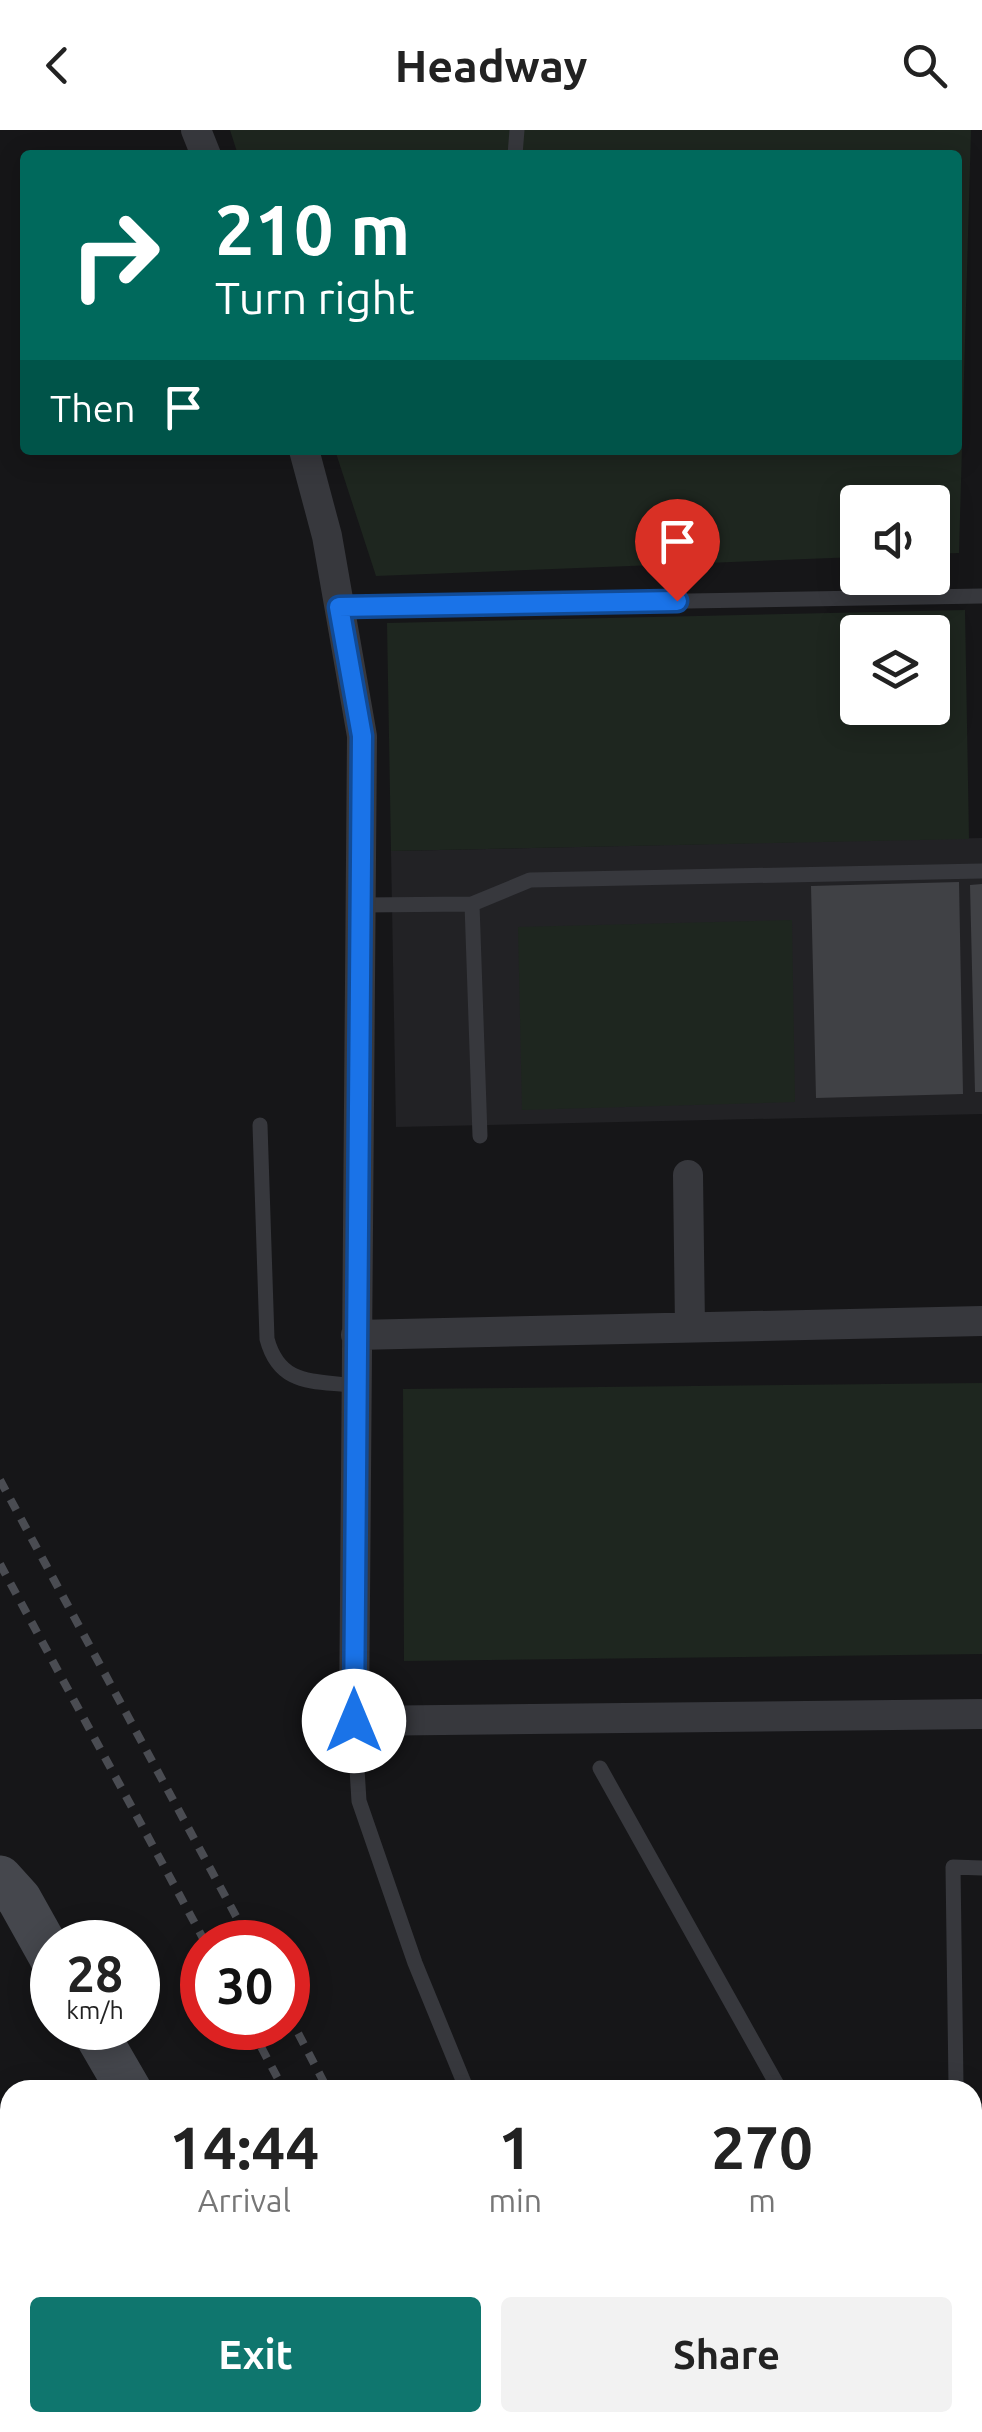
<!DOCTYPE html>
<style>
body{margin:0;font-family:Ubuntu,sans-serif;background:#f2f2f2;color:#222;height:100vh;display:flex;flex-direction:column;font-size:38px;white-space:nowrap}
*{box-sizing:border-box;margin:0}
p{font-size:32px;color:#767676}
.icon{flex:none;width:55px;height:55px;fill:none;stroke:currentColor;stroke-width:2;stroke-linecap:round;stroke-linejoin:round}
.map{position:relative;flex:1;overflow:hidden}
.sheet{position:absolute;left:0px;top:1950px;width:982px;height:352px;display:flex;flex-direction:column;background:#fff;border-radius:30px 30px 0 0;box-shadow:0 5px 25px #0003}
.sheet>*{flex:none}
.top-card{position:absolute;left:20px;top:20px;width:942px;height:305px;border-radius:10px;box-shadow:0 5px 25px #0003;background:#00695c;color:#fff;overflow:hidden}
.controls{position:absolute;left:840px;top:355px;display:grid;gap:20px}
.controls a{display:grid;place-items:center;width:110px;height:110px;border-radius:10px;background:#fff;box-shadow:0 5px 25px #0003;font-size:50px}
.speed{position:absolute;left:30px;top:1790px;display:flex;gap:20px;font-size:50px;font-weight:700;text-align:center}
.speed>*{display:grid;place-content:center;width:130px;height:130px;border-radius:50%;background:#fff;box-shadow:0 5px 25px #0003;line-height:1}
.speed small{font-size:25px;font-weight:400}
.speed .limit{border:15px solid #d22;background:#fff;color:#111}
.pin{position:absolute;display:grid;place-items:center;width:85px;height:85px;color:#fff;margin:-102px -42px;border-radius:50% 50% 50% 0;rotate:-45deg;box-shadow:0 0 10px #0007}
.pin .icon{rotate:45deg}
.me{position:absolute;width:110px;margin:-55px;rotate:0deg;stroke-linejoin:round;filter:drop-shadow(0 0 8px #0008)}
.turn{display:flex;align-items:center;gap:35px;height:210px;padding:0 30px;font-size:45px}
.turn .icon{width:130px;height:130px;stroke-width:2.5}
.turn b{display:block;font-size:70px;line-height:85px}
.then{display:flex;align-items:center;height:95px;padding:0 30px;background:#0003;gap:20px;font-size:38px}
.eta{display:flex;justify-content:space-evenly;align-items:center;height:170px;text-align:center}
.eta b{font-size:60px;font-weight:700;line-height:70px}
.action{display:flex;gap:20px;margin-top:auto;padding:20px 30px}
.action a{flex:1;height:115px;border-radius:10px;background:#0f766e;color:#fff;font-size:40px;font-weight:700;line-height:115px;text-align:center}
.action a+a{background:#f2f2f2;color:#222}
header{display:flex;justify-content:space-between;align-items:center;height:130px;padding:0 30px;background:#fff;font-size:45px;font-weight:700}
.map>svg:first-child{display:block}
.built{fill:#222225}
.green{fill:#1e261f;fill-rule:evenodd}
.building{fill:#404145}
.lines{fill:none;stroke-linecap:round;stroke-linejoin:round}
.lane{stroke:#37383d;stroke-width:15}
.street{stroke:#37383d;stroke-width:30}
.secondary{stroke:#45474d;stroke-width:45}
.rail{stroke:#4a4c52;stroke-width:8;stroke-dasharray:12 10;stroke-linecap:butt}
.route-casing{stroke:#114b97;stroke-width:25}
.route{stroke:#1a73e8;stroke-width:18}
</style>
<header><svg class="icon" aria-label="back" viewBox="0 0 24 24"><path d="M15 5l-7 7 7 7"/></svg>Headway<svg class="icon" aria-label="search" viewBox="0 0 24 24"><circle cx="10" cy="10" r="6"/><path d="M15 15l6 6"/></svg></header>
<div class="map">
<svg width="982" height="2302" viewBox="0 0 982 2302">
<rect width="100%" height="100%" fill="#161618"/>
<path class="built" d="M 982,708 L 982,984 L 396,997 L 391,721 Z"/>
<path class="green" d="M 230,0 L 971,0 L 959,423 L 933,424 L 932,372 L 858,372 L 857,427 L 376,446 L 335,320 L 958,320 L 958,25 L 238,25 Z
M 965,480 L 969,709 L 391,721 L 387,493 ZM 858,502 L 932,502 L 932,578 L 858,578 Z
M 792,790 L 795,972 L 522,980 L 518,797 Z
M 982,1253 L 982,1524 L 404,1531 L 403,1259 Z"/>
<path class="building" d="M 959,752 L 963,964 L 816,968 L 811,756 Z
M 982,754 L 982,962 L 975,962 L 970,755 Z"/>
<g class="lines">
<path class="lane" d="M 515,25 L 517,0
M 339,477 L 982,466
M 472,774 L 480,1006
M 363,775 L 472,774 L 530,750 L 982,741
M 260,995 L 267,1209 C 280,1257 314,1250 356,1256
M 354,1591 L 359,1671 L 415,1833 L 467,1960
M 600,1638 L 780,1960
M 956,1955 L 953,1737 L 982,1738
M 972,2004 L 982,2005
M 972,2061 L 982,2111
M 972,2126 L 982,2131
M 611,2292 L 614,2302
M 687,2292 L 691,2302"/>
<path class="street" d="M 196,0 L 206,25
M 304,320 L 327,406 L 362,606 L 354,1591 L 982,1584
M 688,1045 L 690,1197
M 356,1205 L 982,1191"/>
<path class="secondary" d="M 0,1748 L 19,1769 L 52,1828
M 93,1898 L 129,1960
M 320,2292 L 326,2302"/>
<path class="rail" d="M 0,1350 L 250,1812
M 0,1434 L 205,1812
M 288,1884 L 328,1960
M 251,1898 L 284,1960
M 464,2292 L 469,2302
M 504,2292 L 509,2302"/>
</g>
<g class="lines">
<g class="route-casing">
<path id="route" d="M 354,1591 L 362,606 L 339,477 L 677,471"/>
</g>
<use href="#route" class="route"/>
</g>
</svg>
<div class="controls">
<a><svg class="icon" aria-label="sound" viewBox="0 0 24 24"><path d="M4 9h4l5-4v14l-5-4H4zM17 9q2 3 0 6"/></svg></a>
<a><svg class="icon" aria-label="layers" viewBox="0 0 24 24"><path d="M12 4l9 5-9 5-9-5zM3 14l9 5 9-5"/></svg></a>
</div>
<div class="speed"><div>28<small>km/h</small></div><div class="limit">30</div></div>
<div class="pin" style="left:677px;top:471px;background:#d93025"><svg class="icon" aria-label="arrive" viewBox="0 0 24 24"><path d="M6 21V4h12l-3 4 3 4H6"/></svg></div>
<svg class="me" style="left:354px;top:1591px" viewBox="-20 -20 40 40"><circle r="19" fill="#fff"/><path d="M0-13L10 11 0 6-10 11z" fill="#1a73e8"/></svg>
<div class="top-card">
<div class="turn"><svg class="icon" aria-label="right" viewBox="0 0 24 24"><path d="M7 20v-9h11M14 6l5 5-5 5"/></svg><div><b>210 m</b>Turn right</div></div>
<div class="then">Then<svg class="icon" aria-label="arrive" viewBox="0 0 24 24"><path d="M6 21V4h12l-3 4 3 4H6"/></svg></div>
</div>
<section class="sheet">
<div class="eta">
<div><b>14:44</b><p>Arrival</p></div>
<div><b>1</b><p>min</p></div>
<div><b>270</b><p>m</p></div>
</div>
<div class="action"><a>Exit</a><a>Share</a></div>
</section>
</div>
